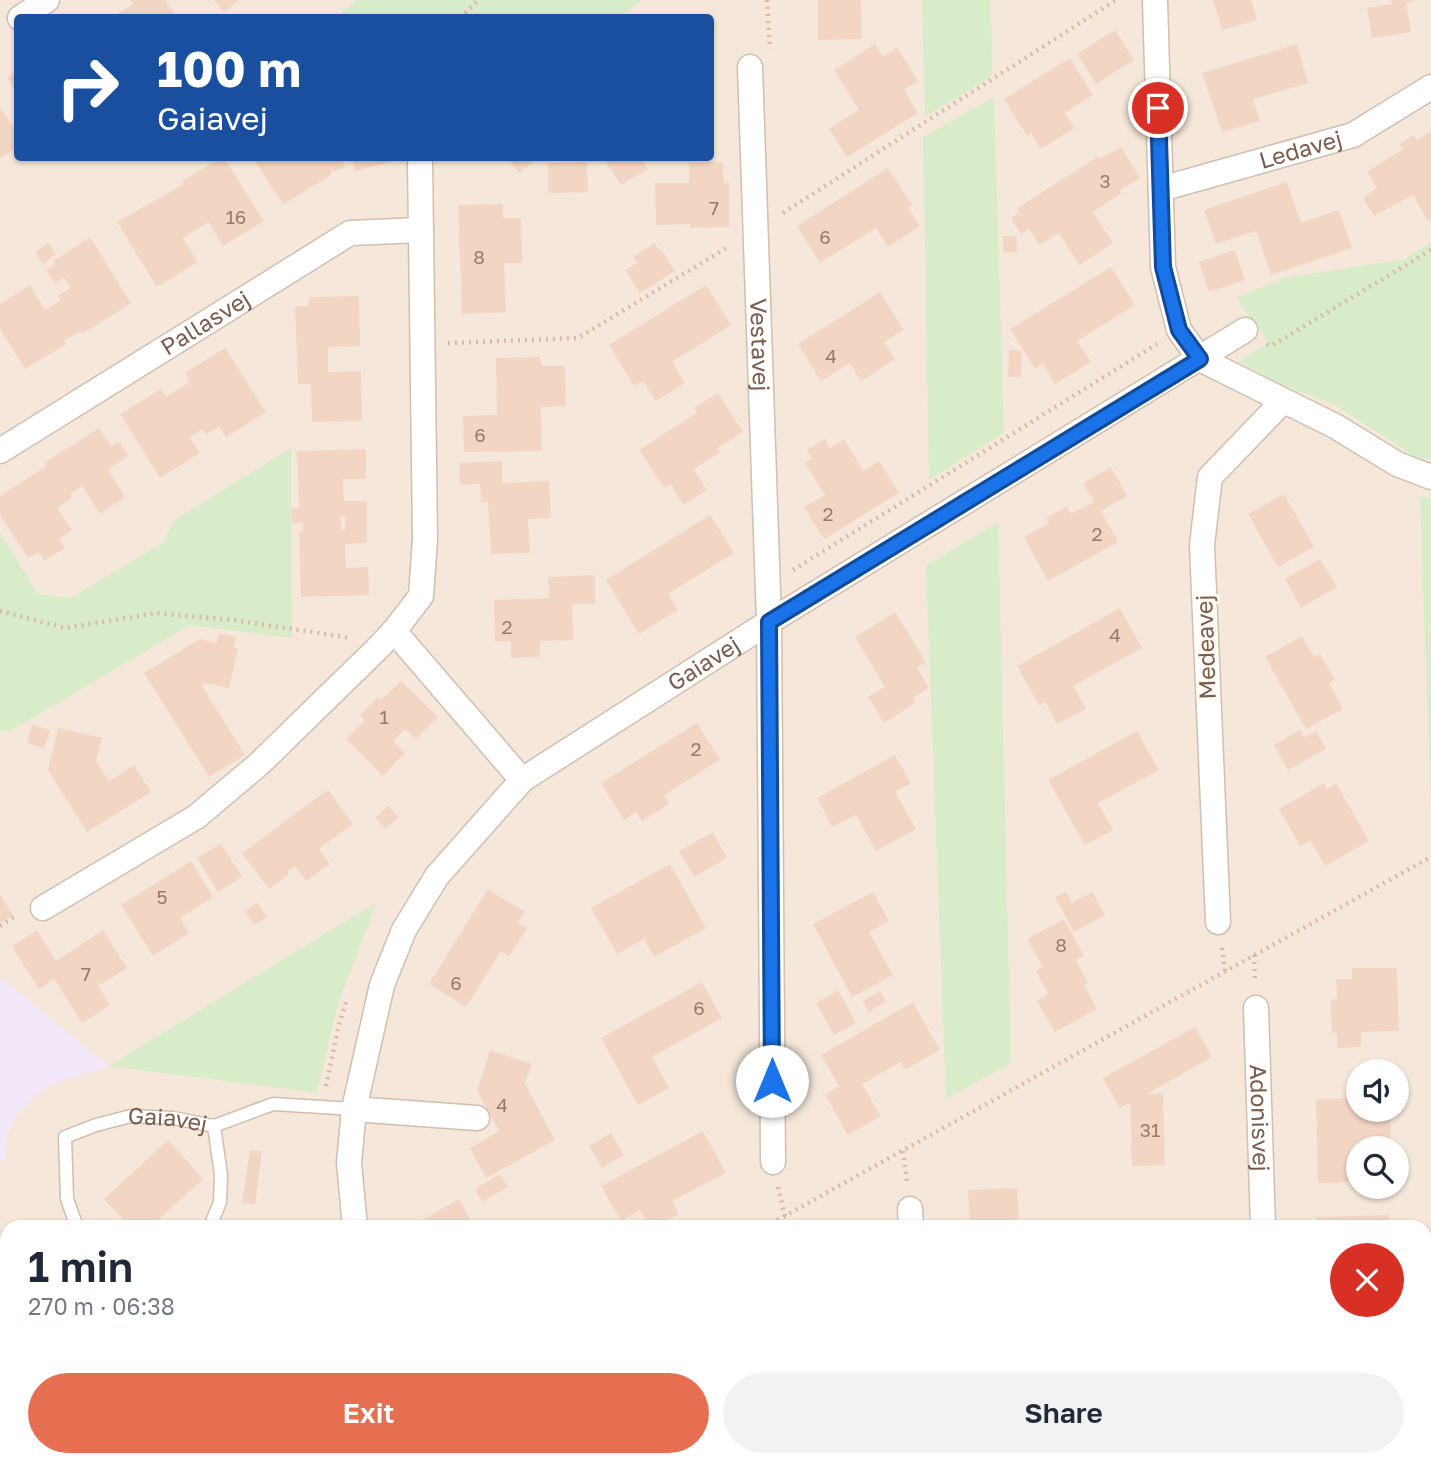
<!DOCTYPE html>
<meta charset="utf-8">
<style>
body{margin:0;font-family:"Golos Text",sans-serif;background:#f2f2f3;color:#1f2937;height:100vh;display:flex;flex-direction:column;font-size:26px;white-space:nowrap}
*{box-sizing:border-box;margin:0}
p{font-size:23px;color:#747a83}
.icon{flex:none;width:38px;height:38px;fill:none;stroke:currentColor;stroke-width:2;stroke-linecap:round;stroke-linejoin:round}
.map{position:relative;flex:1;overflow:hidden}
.side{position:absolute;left:0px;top:1220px;width:1432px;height:247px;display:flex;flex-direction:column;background:#fff;border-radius:21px 21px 0 0;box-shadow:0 2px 5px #0004}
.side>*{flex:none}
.hud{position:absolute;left:14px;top:14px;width:700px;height:147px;border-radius:7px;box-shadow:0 2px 5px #0004;background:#1a4fa0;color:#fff;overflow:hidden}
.fabs{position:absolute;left:1346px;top:1059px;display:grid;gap:14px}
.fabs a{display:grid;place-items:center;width:63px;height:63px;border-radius:50%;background:#fff;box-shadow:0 2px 5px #0004;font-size:35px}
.pin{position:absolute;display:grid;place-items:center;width:60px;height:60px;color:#fff;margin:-30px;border:4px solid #fff;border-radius:50%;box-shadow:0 2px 7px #0007}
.me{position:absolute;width:77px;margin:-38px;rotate:0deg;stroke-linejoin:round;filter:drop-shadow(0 0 5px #0008)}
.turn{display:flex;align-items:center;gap:24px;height:147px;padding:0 28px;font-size:32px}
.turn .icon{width:91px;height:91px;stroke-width:2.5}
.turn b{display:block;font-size:49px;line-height:60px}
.round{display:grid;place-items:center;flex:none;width:74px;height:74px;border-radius:37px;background:#f2f2f3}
.summary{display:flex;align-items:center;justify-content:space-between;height:119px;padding:0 28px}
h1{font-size:42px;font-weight:600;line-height:52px}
.primary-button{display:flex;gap:14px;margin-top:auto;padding:14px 28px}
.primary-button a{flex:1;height:80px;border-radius:42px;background:#e76f51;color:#fff;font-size:28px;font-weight:600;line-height:80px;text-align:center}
.primary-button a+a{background:#f2f2f3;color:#1f2937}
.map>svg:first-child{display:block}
.residential{fill:#f5e8da;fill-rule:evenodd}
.education{fill:#f3e8fa}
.green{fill:#d8ecc9}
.building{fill:#f3d5c3;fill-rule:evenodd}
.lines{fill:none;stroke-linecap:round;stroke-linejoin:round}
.lane-casing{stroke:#d1beb0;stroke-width:15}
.street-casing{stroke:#d1beb0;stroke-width:27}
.path{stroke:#d9b8a5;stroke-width:4.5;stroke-dasharray:2 5;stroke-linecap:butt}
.lane{stroke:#fff;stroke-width:12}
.street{stroke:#fff;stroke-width:24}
.route-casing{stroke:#114b97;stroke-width:18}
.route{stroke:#1a73e8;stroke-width:12}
.labels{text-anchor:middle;stroke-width:6;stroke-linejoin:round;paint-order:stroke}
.number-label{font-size:19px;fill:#987a6a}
.street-label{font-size:23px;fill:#7a5c4d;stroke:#fffaf3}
</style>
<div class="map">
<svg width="1431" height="1465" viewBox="0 0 1431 1465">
<rect width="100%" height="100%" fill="#fdf6ec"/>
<path class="residential" d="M 0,0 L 357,0 L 335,17 L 18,18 L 18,158 L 710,158 L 710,18 L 615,17 L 626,13 L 642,0 L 1431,0 L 1431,242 L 1404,259 L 1285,279 L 1268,342 L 1240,362 L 1281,385 L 1333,404 L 1414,456 L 1431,460 L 1431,1465 L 0,1465 ZM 1358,1071 L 1396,1071 L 1396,1110 L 1358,1110 ZM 1358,1148 L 1396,1148 L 1396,1186 L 1358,1186 ZM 7,1227 L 1424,1227 L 1424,1460 L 7,1460 Z"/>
<path class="education" d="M 0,977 L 109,1066 L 52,1084 L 34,1097 L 16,1117 L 7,1135 L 5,1158 L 0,1162 Z"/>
<path class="green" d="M 357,0 L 642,0 L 626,13 L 615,17 L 335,17 Z
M 922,0 L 991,0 L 992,76 L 925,117 Z
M 994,97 L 1004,433 L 929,480 L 923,137 Z
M 1431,242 L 1431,460 L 1414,456 L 1333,404 L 1281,385 L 1239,362 L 1268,342 L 1236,298 L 1285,278 L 1404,259 Z
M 291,448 L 292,638 L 190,625 L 10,731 L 0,730 L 0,533 L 38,594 L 71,598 L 164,542 L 173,521 Z
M 1420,496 L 1431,499 L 1431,812 Z
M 998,522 L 1011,1063 L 946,1099 L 926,566 Z
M 377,902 L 338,1004 L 317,1093 L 109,1066 Z
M 7,1300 L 7,1460 L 266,1460 L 256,1465 L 0,1465 L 0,1304 Z
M 393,1460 L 437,1460 C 423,1465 407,1465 393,1460 Z"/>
<path class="building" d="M 130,0 L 165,0 L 177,18 L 112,18 L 133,4 Z
M 214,0 L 239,0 L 224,12 Z
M 818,0 L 861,0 L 862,39 L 818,40 Z
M 1213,0 L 1251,0 L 1257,20 L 1222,30 Z
M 1391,0 L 1415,0 L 1406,3 L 1411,32 L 1372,38 L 1367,8 L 1392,4 Z
M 1115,30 L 1134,60 L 1096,84 L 1077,54 Z
M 875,44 L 883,57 L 897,47 L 918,81 L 904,90 L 918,113 L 847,157 L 829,129 L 859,110 L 834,70 Z
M 1297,44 L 1308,83 L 1253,99 L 1260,121 L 1222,132 L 1202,73 Z
M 1070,58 L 1093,95 L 1065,113 L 1075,128 L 1041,149 L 1031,133 L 1027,136 L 1004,99 Z
M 18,71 L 18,95 L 7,78 Z
M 0,107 L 18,135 L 18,147 L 0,158 Z
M 1431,131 L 1431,219 L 1428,221 L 1413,195 L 1374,216 L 1363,198 L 1377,188 L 1367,172 L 1403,149 L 1399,144 L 1414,135 L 1417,140 Z
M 1121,147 L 1140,178 L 1120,190 L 1122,193 L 1093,212 L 1113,243 L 1079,265 L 1059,233 L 1040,245 L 1029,229 L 1021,234 L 1011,218 L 1019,212 L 1017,208 L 1099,156 L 1100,159 Z
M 221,158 L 224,158 L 264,221 L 223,246 L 208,222 L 183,238 L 198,262 L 157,287 L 117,222 L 184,184 L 182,181 Z
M 253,158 L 341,158 L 345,168 L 331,172 L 331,175 L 283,205 Z
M 352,158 L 395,158 L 395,161 L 355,171 Z
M 507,158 L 538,158 L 519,173 Z
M 603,158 L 641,158 L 648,169 L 621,185 Z
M 587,162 L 588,192 L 548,193 L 548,163 Z
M 723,162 L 724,183 L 729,183 L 729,227 L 690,228 L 690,224 L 656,225 L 655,183 L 689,183 L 689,163 Z
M 888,168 L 912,205 L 908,208 L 920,226 L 888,247 L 876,228 L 820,263 L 797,226 Z
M 1287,182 L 1301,223 L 1339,210 L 1352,248 L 1271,275 L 1256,231 L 1216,244 L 1204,210 Z
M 503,204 L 503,218 L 521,218 L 522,263 L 504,263 L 506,312 L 462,314 L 458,205 Z
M 1003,236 L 1016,236 L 1017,252 L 1003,253 Z
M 90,237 L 131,303 L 82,334 L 80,331 L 64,341 L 66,344 L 25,369 L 0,329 L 0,304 L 30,285 L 45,310 L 61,300 L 58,296 L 70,288 L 64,277 L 55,283 L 46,270 L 55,265 L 53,261 Z
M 48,243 L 56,254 L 43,264 L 35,252 Z
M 655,243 L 659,250 L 661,249 L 675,271 L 640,293 L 625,270 L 637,263 L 633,257 Z
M 1235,250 L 1245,280 L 1209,292 L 1199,262 Z
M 1111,267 L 1135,305 L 1077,341 L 1091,362 L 1055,384 L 1043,363 L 1035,369 L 1010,329 Z
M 706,285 L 731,325 L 672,362 L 685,383 L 656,401 L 643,381 L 634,386 L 609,345 Z
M 880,292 L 904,330 L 884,342 L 895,359 L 861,381 L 850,363 L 821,381 L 798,344 Z
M 359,296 L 360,346 L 328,347 L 328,372 L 361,371 L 362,421 L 312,422 L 311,384 L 298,384 L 295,306 L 309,306 L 309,297 Z
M 225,348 L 266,412 L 226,437 L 219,427 L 206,434 L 203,429 L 190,437 L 200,453 L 160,478 L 120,414 L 161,389 L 166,397 L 190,382 L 185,373 Z
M 1009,350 L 1022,351 L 1021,377 L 1008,377 Z
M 540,357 L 541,366 L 565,366 L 566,406 L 541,407 L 542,451 L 464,452 L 463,416 L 497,415 L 496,358 Z
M 718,393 L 743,432 L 718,448 L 720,452 L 694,469 L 707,490 L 683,505 L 671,484 L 664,488 L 639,450 L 697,413 L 694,408 Z
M 99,428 L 111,446 L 119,441 L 128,456 L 108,470 L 125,497 L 100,514 L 82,486 L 70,495 L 72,498 L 57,508 L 72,530 L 59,539 L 65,548 L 44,561 L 39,552 L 28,558 L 0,515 L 0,496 L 46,466 L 44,463 Z
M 825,439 L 830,448 L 844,439 L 863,471 L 879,461 L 899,493 L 824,539 L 804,507 L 825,495 L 805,463 L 812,459 L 807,450 Z
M 366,449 L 366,479 L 343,479 L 344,501 L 367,501 L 367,543 L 345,544 L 346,568 L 368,567 L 369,595 L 301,597 L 299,531 L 303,531 L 303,523 L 292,523 L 291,509 L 299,508 L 297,451 ZM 340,516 L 345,516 L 345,529 L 341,530 Z
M 502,461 L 502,483 L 549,481 L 551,518 L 528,519 L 530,553 L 491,554 L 488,502 L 481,502 L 480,484 L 460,485 L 459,463 Z
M 1111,467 L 1127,496 L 1101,511 L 1118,542 L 1048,581 L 1024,537 L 1049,523 L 1046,518 L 1067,506 L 1071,514 L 1094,502 L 1083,483 Z
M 1284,494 L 1314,547 L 1278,567 L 1248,514 Z
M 710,515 L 734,553 L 668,594 L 678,610 L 639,634 L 606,580 Z
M 1320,559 L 1337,587 L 1301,608 L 1285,579 Z
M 595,575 L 595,604 L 572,604 L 573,640 L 540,641 L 540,657 L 511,658 L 511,641 L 495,642 L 494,600 L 549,598 L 548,577 Z
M 1120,608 L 1142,648 L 1073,686 L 1086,709 L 1057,724 L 1045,702 L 1039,705 L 1017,666 Z
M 895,612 L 926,662 L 917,668 L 929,688 L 912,698 L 915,703 L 884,723 L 868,697 L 885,687 L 855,637 Z
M 219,633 L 236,637 L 234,647 L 238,649 L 229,688 L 205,683 L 202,686 L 245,755 L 209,777 L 144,673 L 200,639 L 216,643 Z
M 1302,636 L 1314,657 L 1320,654 L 1335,680 L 1329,683 L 1343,709 L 1306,729 L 1265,657 Z
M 401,681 L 438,717 L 416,739 L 405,729 L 393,741 L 405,753 L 383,776 L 346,739 L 365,720 L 360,715 L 378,697 L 381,700 Z
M 697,723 L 720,760 L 664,795 L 669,804 L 642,821 L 636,812 L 624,820 L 601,783 Z
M 32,725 L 50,730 L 44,748 L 27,743 Z
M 58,728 L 102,738 L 96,761 L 109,781 L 134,765 L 151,792 L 87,832 L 48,770 Z
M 1300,730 L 1304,738 L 1316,731 L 1326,749 L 1288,770 L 1274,745 Z
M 1137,731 L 1159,770 L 1098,803 L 1113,830 L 1085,845 L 1048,780 Z
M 895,755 L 911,783 L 895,792 L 916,829 L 876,851 L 856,815 L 832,827 L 817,798 Z
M 1324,783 L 1327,789 L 1336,783 L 1369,841 L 1325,866 L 1310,840 L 1300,846 L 1279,809 Z
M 328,790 L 353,824 L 319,849 L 330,864 L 306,881 L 295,866 L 287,872 L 289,874 L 269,889 L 242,853 Z
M 388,806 L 399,817 L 386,829 L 375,818 Z
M 713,832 L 727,858 L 694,877 L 679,851 Z
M 221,843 L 242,877 L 218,892 L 197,858 Z
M 191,861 L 213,897 L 180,918 L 189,933 L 153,956 L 121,905 Z
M 670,864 L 706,928 L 654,957 L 644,939 L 617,954 L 591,908 Z
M 488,889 L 525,912 L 518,923 L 527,928 L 509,957 L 501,951 L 466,1007 L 429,984 Z
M 873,892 L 889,921 L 869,932 L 893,975 L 852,997 L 813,924 Z
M 1066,892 L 1072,903 L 1092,892 L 1105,915 L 1074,932 L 1055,897 Z
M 0,895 L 13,915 L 0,923 Z
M 257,903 L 267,917 L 254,925 L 245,911 Z
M 1064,919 L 1084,956 L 1076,960 L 1088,982 L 1084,985 L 1097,1009 L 1055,1032 L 1037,1001 L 1048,994 L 1036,971 L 1043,967 L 1027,939 Z
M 37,930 L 56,961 L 103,930 L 127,968 L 98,986 L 110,1005 L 82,1023 L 54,979 L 39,989 L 12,946 Z
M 1352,968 L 1397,968 L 1399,1031 L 1361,1032 L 1361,1047 L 1337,1048 L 1337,1033 L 1332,1033 L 1331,1000 L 1337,999 L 1336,979 L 1352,979 Z
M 702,982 L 722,1018 L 652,1057 L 669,1088 L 638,1105 L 601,1038 Z
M 838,990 L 856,1023 L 834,1035 L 816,1003 Z
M 880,991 L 886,1001 L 869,1012 L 863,1001 Z
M 913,1002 L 940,1050 L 905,1070 L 901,1062 L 862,1084 L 881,1116 L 848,1135 L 825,1095 L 839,1086 L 821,1055 Z
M 1195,1027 L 1212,1057 L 1147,1094 L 1163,1093 L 1165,1165 L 1132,1166 L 1130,1103 L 1120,1108 L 1103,1078 Z
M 490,1050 L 532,1064 L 525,1084 L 555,1140 L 486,1178 L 470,1148 L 499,1131 L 477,1091 Z
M 1358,1098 L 1358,1110 L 1390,1110 L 1391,1145 L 1399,1145 L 1399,1148 L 1358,1148 L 1358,1182 L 1318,1183 L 1316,1099 Z
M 703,1131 L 726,1173 L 672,1201 L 679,1214 L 654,1227 L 649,1227 L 640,1210 L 621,1221 L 601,1186 Z
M 611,1133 L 624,1155 L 602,1168 L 589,1146 Z
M 168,1140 L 203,1179 L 150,1227 L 130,1227 L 104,1199 Z
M 250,1150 L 262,1151 L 255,1204 L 242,1203 Z
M 500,1174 L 508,1187 L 482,1202 L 475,1189 Z
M 1017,1188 L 1019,1219 L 1014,1219 L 1014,1227 L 976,1227 L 976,1223 L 970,1223 L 968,1190 Z
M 459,1199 L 474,1227 L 416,1227 L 415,1224 Z
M 1389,1215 L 1389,1227 L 1317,1227 L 1316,1217 Z
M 1153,1221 L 1153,1227 L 1124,1227 L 1124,1222 Z
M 7,1323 L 7,1364 L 0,1368 L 0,1327 Z
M 531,1460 L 558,1460 L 558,1465 L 531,1465 Z
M 972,1460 L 1054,1460 L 1054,1465 L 973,1465 Z
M 1136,1460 L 1236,1460 L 1237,1465 L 1137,1465 Z"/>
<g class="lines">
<g class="lane-casing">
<g id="lane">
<path id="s1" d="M 77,1227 L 67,1199 L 65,1137 L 96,1125 L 131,1116 L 173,1118 L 214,1126 L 273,1104 L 354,1109"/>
<path d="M 210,1227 L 220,1202 L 221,1175 L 214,1126"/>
</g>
</g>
<g class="street-casing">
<g id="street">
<path d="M 1155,0 L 1163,267 L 1179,330 L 1200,359 L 1335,426 L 1397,464 L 1431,477"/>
<path d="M 20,18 L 47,0"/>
<path id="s2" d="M 750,67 L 769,622 L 773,1162"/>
<path id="s3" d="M 1161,189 L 1353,135 L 1431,87"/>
<path id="s4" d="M 0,451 L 350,233 L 421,230"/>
<path d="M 394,631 L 522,780"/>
<path d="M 43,908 L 196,817 L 259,764 L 377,649 L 394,631 L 421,596 L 425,539 L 420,158"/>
<path d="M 1218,922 L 1202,545 L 1210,477 L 1283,401"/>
<path id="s5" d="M 1256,1008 L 1263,1227"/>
<path d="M 354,1109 L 477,1118"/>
<path d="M 910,1209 L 911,1227"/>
<path id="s6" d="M 355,1227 L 349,1163 L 354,1109 L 382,985 L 404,930 L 437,876 L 522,780 L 769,622 L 1245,330"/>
<path d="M 707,1460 L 707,1465"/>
<path d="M 918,1460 L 918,1465"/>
<path d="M 1272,1460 L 1272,1465"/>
<path d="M 341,1465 L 351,1460"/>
<path d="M 458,1465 L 462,1460"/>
</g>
</g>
<path class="path" d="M 767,0 L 770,49
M 460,18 L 478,0
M 783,213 L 1116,0
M 448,343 L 578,338 L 728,247
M 1267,344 L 1271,346 L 1431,250
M 793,570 L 1157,344
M 0,611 L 65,628 L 156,613 L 234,620 L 351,638
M 0,926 L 17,915
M 1222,948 L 1225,971
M 1254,955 L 1255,982
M 326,1086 L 338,1028 L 347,999
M 903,1151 L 907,1181
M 778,1187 L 785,1217
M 765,1227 L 1431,857
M 279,1465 L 289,1460"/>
<use href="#lane" class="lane"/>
<use href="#street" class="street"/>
</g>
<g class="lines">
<g class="route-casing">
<path id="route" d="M 772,1081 L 769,622 L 1200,359 L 1179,330 L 1163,267 L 1158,108"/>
</g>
<use href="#route" class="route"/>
</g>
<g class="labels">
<g class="number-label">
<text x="1105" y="188">3</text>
<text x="714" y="215">7</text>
<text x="236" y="224">16</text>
<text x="825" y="244">6</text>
<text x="479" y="264">8</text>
<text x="831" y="363">4</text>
<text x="480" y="442">6</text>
<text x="828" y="521">2</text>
<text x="1097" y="541">2</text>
<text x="507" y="634">2</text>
<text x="1115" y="642">4</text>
<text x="384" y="724">1</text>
<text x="696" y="756">2</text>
<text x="162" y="904">5</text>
<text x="1061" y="952">8</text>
<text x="86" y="981">7</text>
<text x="456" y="990">6</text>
<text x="699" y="1015">6</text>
<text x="502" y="1112">4</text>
<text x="1150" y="1137">31</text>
</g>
<g class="street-label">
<text dy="8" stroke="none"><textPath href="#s3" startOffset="145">Ledavej</textPath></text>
<text dy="8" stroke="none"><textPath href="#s4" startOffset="242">Pallasvej</textPath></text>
<text dy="8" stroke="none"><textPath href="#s2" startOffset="278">Vestavej</textPath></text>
<text transform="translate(1206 647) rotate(-92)" y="8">Medeavej</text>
<text dy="8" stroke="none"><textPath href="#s6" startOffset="712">Gaiavej</textPath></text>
<text dy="8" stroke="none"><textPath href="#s5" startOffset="110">Adonisvej</textPath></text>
<text dy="8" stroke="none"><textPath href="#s1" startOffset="198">Gaiavej</textPath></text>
</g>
</g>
</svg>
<div class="fabs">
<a><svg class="icon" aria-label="sound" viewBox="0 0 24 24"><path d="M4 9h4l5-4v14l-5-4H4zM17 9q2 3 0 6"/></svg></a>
<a><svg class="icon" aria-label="search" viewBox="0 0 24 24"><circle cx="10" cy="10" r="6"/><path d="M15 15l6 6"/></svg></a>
</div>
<div class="pin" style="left:1158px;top:108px;background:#d93025"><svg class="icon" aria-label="arrive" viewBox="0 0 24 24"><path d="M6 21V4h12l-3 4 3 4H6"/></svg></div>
<svg class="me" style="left:772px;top:1081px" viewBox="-20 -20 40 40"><circle r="19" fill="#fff"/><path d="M0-13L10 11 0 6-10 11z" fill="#1a73e8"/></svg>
<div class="hud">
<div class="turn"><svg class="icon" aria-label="right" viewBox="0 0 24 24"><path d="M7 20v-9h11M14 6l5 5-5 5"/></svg><div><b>100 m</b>Gaiavej</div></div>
</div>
<section class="side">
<div class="summary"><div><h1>1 min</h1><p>270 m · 06:38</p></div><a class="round" style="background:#d93025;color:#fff"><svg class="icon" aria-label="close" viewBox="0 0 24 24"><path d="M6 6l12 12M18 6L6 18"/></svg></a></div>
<div class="primary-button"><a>Exit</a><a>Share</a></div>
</section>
</div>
